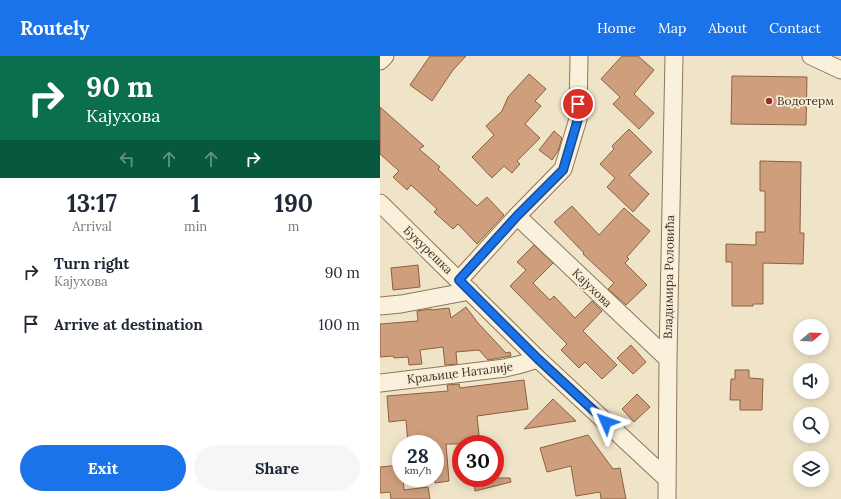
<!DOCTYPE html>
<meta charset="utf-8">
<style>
body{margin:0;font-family:Lora,serif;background:#f6f6f7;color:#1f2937;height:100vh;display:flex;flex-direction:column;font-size:15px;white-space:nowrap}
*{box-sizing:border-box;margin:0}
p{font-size:13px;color:#747a83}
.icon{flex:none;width:22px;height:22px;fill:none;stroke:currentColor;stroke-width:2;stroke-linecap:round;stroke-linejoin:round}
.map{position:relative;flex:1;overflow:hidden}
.side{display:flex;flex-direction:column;background:#fff;width:380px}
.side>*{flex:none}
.hud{background:#0b6e4f;color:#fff;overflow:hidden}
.needle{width:26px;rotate:71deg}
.fabs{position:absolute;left:413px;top:263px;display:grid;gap:8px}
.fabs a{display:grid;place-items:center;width:36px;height:36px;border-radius:50%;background:#fff;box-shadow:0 2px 10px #0003;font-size:20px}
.speed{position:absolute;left:12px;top:379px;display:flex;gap:8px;font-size:20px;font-weight:700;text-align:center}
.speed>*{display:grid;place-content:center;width:52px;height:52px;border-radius:50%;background:#fff;box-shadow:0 2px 10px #0003;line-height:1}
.speed small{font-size:10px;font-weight:400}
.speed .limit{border:6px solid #d22;background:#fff;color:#111}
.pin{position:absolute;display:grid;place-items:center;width:34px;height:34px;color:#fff;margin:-17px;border:2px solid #fff;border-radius:50%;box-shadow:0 1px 4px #0007}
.me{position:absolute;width:44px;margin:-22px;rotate:313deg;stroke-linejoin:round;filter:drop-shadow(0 0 3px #0008)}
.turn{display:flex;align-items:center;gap:14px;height:84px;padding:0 20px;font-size:18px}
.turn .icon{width:52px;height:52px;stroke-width:2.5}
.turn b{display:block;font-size:28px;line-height:34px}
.lanes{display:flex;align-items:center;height:38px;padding:0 20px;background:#0003;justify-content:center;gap:20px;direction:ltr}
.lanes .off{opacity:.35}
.eta{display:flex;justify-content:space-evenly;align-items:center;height:68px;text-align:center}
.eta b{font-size:24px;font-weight:800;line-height:28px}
.action{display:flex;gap:8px;margin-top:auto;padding:8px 20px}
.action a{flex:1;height:46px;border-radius:24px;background:#1a73e8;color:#fff;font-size:16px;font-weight:800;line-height:46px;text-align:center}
.action a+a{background:#f6f6f7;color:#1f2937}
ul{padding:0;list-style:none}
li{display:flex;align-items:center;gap:12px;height:52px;padding:0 20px}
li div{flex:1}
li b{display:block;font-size:15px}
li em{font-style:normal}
header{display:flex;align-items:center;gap:24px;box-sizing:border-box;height:56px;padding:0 20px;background:#1a73e8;color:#fff}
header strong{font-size:19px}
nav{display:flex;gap:22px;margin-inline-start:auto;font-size:14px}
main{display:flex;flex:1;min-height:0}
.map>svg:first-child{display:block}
.building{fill:#cf9f7d;stroke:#8d5f41}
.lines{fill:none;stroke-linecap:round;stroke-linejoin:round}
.minor-casing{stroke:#8d765c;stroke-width:19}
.minor{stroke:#faf1dc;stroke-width:17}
.route-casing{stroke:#114b97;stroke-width:10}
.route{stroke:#1a73e8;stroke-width:7}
.poi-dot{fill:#9e2a2b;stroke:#f7eed8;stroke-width:1.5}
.labels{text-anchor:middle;stroke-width:3.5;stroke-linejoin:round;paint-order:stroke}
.poi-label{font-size:12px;fill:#3d2e20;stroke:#f7eed8;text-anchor:start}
.street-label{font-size:12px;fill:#3d2e20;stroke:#f7eed8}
</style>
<header>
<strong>Routely</strong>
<nav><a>Home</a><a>Map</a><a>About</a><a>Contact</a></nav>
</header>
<main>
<section class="side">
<div class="hud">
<div class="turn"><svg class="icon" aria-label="right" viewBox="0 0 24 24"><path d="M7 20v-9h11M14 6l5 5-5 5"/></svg><div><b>90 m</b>Кајухова</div></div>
<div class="lanes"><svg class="icon off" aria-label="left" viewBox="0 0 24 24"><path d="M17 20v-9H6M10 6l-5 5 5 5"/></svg><svg class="icon off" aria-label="ahead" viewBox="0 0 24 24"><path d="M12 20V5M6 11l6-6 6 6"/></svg><svg class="icon off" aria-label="ahead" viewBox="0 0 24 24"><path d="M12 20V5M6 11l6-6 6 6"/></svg><svg class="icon" aria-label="right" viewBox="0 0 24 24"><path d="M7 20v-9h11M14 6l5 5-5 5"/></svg></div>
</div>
<div class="eta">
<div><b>13:17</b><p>Arrival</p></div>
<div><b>1</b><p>min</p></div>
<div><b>190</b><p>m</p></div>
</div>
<ul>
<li><svg class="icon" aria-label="right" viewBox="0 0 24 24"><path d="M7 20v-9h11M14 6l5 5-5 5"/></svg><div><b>Turn right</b><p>Кајухова</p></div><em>90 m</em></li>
<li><svg class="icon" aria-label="arrive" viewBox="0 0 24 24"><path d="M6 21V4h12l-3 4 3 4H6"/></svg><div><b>Arrive at destination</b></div><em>100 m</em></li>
</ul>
<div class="action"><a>Exit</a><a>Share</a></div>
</section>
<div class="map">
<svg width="461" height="443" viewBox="0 0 461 443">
<rect width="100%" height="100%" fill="#f0e4c8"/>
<path class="building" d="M 50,0 L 86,0 L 73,14 L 52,45 L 30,29 Z
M 242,0 L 258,0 L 274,14 L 254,38 L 274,57 L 259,73 L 233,48 L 240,41 L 221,23 Z
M 149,18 L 166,33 L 155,45 L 161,50 L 145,68 L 160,82 L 137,105 L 140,108 L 132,117 L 124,110 L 112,122 L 92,101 L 114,79 L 106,70 L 122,55 L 128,41 Z
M 352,20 L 427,21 L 426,69 L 351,68 Z
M 0,51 L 44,90 L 39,93 L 60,111 L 58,113 L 97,150 L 107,141 L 124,159 L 97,188 L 78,168 L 73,173 L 54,156 L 57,153 L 31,129 L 27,134 L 13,121 L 19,115 L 0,98 Z
M 249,73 L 272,96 L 249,119 L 269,138 L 253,156 L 227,131 L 235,122 L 220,108 L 234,93 L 232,90 Z
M 174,75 L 182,82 L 178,95 L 172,104 L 159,94 Z
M 380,105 L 421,106 L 420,177 L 424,177 L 423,208 L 383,207 L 383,248 L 373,248 L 373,250 L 352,250 L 352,206 L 346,206 L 346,188 L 376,189 L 376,176 L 385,176 L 385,135 L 380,135 Z
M 192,150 L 219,179 L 244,152 L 270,175 L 247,201 L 249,203 L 245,207 L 267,229 L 246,249 L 228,233 L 234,227 L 203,198 L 204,197 L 174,166 Z
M 154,189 L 173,207 L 153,227 L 170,244 L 174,240 L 195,262 L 212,245 L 222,255 L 203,275 L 237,309 L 222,323 L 205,306 L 199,312 L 181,294 L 187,288 L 130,230 L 146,214 L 137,206 Z
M 38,209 L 40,231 L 13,234 L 11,212 Z
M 86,251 L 98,267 L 126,297 L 130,296 L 131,300 L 108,304 L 99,294 L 76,296 L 77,308 L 65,309 L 63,291 L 40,294 L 42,308 L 29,309 L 28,301 L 14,302 L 13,300 L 0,301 L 0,268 L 38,265 L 37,255 L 51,253 L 51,254 L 69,252 L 71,262 Z
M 251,289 L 266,306 L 253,318 L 237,302 Z
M 355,314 L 369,314 L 369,322 L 383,323 L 382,354 L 360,354 L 360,344 L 350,344 L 351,323 L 355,323 Z
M 144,324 L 148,353 L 97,360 L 100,388 L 66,388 L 69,425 L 55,427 L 55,388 L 28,388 L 26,364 L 9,366 L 7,340 L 68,335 L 67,329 L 79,328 L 80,332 Z
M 257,338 L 270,351 L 254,366 L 242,353 Z
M 173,343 L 196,365 L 144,373 Z
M 208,379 L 233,413 L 240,412 L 246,443 L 221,443 L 220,436 L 196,440 L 191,410 L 167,416 L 160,392 Z
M 21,409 L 21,422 L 23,422 L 24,434 L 48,431 L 50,443 L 11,443 L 10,436 L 0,437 L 0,411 Z
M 94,422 L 130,422 L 131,426 L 95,435 Z"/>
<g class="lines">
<g class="minor-casing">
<path id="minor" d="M 431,0 L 461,14
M 0,5 L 5,0
M 0,147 L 158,303 L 287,423
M 137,160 L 288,303
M 79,224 L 137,160 L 183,113 L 198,63 L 199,0
M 0,250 L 21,248 L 90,235
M 0,327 L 125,312 L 142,308 L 158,303
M 287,443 L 288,303 L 294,0"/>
</g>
<use href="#minor" class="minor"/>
</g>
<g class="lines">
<g class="route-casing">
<path id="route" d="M 198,48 L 198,63 L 183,114 L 137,160 L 79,224 L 158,303 L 226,366"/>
</g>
<use href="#route" class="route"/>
</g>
<circle class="poi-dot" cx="389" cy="45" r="4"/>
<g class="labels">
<g class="poi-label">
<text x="397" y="49">Водотерм</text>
</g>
<g class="street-label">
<text transform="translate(48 194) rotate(44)" y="4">Букурешка</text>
<text transform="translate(289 221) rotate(-89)" y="4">Владимира Роловића</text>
<text transform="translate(212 232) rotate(44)" y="4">Кајухова</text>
<text transform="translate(80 317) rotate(-7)" y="4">Краљице Наталије</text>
</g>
</g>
</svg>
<div class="fabs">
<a><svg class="needle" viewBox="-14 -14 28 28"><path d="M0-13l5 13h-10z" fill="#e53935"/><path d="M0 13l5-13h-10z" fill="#747a83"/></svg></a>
<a><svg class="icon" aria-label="sound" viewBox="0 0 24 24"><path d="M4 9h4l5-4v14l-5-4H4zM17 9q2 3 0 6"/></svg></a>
<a><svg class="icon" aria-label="search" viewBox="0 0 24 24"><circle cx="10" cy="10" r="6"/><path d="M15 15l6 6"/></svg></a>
<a><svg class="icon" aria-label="layers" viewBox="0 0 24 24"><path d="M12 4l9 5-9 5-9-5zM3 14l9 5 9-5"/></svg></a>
</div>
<div class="speed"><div>28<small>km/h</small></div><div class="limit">30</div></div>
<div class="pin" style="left:198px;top:48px;background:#d93025"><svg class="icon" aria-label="arrive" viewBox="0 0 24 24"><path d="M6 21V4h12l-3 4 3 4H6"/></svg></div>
<svg class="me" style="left:226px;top:366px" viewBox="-20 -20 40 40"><path d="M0-17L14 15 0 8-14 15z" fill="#1a73e8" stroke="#fff" stroke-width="4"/></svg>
</div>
</main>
